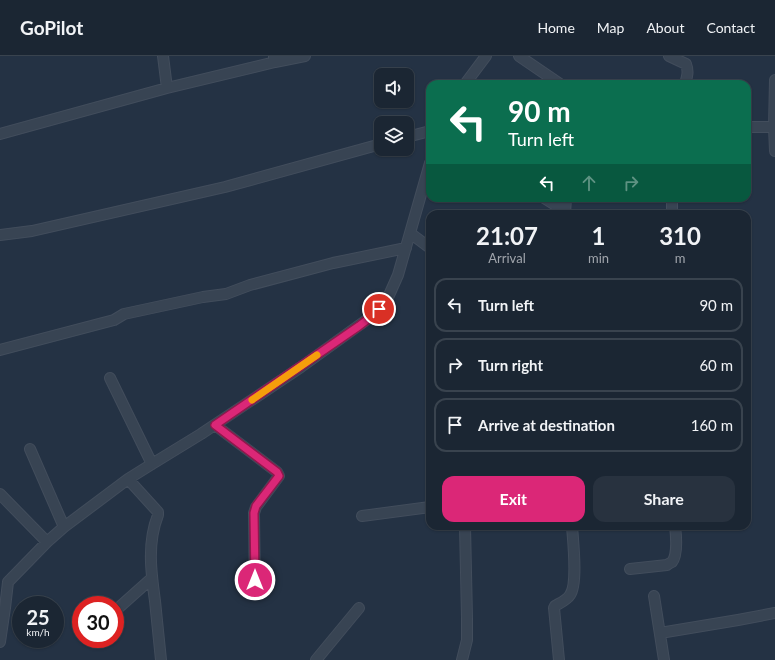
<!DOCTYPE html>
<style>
body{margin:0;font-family:Lato,sans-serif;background:#28323f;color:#f1f3f6;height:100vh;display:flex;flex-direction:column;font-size:15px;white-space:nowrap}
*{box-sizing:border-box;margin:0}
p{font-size:13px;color:#a0a5ac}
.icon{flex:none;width:22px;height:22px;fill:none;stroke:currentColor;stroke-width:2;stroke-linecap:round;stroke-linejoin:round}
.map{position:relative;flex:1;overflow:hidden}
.sheet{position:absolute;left:426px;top:154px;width:325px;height:320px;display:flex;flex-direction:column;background:#1b2633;border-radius:12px;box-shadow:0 1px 3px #0004,0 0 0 1px #39434e}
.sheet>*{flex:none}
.hud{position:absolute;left:426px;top:24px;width:325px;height:122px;border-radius:12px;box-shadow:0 1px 3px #0004,0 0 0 1px #39434e;background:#0b6e4f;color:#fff;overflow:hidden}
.buttons{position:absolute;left:374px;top:12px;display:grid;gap:8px}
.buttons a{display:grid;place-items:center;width:40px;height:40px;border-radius:8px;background:#1b2633;box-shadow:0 1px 3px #0004,0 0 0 1px #39434e;font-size:20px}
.speed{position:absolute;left:12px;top:540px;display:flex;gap:8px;font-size:20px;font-weight:700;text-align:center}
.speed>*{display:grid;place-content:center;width:52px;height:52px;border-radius:50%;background:#1b2633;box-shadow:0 1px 3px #0004,0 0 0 1px #39434e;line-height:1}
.speed small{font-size:10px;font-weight:400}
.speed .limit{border:6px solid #d22;background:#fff;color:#111}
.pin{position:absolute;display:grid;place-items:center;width:34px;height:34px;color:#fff;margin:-17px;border:2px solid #fff;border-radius:50%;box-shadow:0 1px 4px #0007}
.me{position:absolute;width:44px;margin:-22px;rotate:0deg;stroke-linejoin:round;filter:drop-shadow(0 0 3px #0008)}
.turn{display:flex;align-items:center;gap:14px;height:84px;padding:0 16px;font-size:18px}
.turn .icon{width:52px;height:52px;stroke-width:2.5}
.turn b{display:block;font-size:28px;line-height:34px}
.lanes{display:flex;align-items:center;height:38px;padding:0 16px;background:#0003;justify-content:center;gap:20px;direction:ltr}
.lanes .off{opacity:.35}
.eta{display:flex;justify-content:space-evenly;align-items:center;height:68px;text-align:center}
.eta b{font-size:24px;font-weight:700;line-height:28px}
.action{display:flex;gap:8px;margin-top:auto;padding:8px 16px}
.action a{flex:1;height:46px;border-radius:12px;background:#db2777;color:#fff;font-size:16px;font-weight:700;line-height:46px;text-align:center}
.action a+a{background:#28323f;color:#f1f3f6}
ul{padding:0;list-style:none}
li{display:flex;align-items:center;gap:12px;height:54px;margin:0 8px 6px;padding:0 8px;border:2px solid #39434e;border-radius:12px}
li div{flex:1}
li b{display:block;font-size:15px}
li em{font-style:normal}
header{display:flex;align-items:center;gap:24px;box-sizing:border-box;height:56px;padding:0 20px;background:#1b2633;border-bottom:1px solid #39434e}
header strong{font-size:19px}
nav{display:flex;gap:22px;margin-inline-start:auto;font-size:14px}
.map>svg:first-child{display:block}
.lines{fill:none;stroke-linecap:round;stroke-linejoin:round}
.minor-casing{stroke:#424d5c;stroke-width:12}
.minor{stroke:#384453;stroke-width:10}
.route-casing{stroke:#8e194d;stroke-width:10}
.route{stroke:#db2777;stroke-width:7}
.slow{stroke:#f59e0b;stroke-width:7}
</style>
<header>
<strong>GoPilot</strong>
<nav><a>Home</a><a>Map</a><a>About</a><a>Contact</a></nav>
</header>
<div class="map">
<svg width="775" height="604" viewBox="0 0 775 604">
<rect width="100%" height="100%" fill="#243244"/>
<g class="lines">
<g class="minor-casing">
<path id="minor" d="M 163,0 L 167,32
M 519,0 L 560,28
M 669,0 L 686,8 C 689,16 687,21 685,28
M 274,1 L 275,6 L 305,0
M 775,24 L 774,71 L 775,95
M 465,28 L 486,0
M 747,71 L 774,71
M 0,78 L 167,32 L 275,6
M 407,81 L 430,75
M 544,142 L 565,155
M 672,142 L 672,158
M 565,158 L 566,142
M 410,177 L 430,192
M 0,179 L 32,175 L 225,131 L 381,88
M 0,294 L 114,264 L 124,258 L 203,241 L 226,238 L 250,229 L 333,207 L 406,192
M 110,322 L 152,408
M 215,369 L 277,416 L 279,420 L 256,451 L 254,457 L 255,539
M 30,393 L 64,471
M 128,423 L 158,456 L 158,459 C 147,487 151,516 155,545 C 157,565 159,584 161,604
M 0,438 L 47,486
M 362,460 L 430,451
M 630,513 L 667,509 C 668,508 672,506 672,506 C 678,499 676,478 675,470
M 654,540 L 664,604
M 115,555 L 152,522
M 660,577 L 738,564 L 775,557
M 0,586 L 5,552 L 8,526 L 47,486 L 64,471 L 128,423 L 152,408 L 201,378 L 301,311 L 372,260 L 386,246 L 398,219 L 430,107
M 316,604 L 359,552
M 462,604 L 467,584 L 467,562 L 465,470
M 559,604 L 554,552 L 555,550 C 560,547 567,544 570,539 C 578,528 573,485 572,470"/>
</g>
<use href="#minor" class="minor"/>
</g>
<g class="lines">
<g class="route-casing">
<path id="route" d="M 255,524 L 254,457 L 256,450 L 279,420 L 277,416 L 215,369 L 359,270 L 372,260 L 379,253"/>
</g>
<use href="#route" class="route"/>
<path class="slow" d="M 252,344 L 317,299"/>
</g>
</svg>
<div class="buttons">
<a><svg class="icon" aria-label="sound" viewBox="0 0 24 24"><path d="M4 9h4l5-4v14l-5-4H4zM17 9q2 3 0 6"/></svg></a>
<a><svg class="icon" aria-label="layers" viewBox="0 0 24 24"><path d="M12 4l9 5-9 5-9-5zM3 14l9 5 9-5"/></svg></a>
</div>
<div class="speed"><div>25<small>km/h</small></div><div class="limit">30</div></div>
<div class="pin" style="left:379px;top:253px;background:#d93025"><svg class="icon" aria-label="arrive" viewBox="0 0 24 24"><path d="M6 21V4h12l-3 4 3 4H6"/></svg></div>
<svg class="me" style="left:255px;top:524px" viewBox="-20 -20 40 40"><circle r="17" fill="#db2777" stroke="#fff" stroke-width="3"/><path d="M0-11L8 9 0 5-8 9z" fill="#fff"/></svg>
<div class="hud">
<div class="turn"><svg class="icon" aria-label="left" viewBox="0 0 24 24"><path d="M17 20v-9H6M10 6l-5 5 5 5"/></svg><div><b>90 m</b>Turn left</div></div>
<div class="lanes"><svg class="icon" aria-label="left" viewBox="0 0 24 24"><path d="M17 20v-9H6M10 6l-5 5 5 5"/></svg><svg class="icon off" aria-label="ahead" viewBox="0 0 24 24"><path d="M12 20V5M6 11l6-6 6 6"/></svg><svg class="icon off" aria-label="right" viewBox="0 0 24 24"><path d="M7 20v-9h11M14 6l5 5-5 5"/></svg></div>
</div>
<section class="sheet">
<div class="eta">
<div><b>21:07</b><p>Arrival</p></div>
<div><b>1</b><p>min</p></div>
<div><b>310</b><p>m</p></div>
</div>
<ul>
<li><svg class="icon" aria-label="left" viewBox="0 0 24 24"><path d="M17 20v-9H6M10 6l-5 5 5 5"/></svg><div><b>Turn left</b></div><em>90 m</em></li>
<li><svg class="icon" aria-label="right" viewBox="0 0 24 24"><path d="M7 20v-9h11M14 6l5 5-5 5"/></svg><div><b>Turn right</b></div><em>60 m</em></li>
<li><svg class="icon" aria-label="arrive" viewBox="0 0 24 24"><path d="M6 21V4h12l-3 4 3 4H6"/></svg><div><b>Arrive at destination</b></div><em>160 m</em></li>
</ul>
<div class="action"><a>Exit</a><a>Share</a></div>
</section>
</div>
